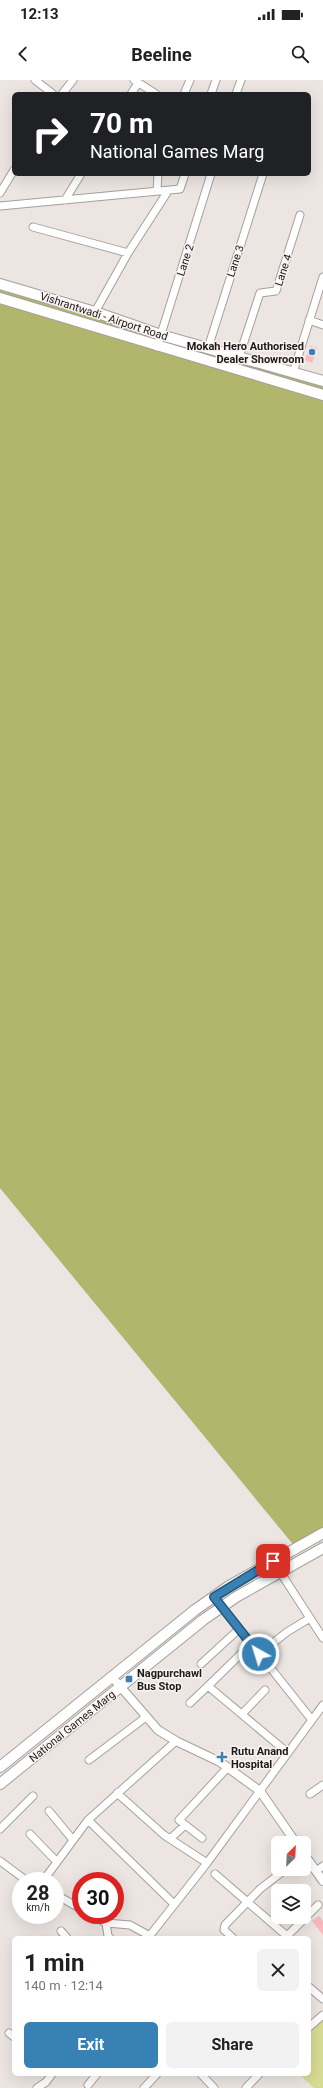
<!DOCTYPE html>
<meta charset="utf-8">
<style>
body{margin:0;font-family:Roboto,sans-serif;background:#f2f2f2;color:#202124;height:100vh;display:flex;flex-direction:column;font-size:15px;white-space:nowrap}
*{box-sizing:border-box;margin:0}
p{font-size:13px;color:#757577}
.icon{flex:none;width:22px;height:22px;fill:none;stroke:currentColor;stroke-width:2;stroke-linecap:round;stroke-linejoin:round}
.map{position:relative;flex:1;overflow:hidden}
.panel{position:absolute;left:12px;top:1856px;width:299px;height:140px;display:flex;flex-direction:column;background:#fff;border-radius:6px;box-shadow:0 4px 16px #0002}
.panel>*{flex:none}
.top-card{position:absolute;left:12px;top:12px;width:299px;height:84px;border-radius:6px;box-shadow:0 4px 16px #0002;background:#202124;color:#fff;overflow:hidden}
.needle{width:26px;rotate:24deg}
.tools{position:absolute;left:271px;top:1756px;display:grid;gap:8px}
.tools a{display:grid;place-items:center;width:40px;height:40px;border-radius:6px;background:#fff;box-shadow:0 4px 16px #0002;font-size:20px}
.speed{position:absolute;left:12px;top:1792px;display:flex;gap:8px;font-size:20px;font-weight:700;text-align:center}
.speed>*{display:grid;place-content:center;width:52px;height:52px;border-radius:50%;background:#fff;box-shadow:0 4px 16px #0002;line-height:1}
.speed small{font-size:10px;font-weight:400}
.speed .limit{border:6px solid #d22;background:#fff;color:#111}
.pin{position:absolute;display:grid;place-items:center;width:34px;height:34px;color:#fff;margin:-17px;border-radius:8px;box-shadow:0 2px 6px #0006}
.me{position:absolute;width:44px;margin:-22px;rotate:321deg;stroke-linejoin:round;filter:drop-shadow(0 0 3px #0008)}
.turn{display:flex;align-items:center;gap:14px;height:84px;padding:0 12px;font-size:18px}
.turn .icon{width:52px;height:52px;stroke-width:2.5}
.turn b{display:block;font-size:28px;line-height:34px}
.round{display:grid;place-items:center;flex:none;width:42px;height:42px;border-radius:6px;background:#f2f2f2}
.head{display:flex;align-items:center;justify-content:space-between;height:68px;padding:0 12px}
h1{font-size:24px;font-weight:700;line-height:30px}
.cta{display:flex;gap:8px;margin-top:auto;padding:8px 12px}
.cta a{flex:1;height:46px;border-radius:6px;background:#3881b5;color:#fff;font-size:16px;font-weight:700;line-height:46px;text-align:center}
.cta a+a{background:#f2f2f2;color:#202124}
.status{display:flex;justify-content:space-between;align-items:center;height:28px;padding:0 20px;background:#fff;direction:ltr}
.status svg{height:11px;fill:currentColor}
header{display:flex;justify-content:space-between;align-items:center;height:52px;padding:0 12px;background:#fff;font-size:18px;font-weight:700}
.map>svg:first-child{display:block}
.green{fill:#d7db94}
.forest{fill:#b2b56c}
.building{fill:#fab9be}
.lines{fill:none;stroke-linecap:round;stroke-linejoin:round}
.minor-casing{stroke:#a6a09d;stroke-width:9}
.tertiary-casing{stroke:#a6a09d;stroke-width:10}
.primary-casing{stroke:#a6a09d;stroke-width:12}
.minor{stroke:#fff;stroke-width:7}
.tertiary{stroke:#fff;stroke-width:8}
.primary{stroke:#fff;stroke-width:10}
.route-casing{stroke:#245476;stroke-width:10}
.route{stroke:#3881b5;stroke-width:7}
.poi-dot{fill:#3881b5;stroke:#f9f2f0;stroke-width:1.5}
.labels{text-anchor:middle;stroke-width:3;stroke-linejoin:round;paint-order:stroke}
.street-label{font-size:11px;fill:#1d1b1a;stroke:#f9f2f0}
.poi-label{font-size:11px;font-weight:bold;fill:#1d1b1a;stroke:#f9f2f0;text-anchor:start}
</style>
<div class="status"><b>12:13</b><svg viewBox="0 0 49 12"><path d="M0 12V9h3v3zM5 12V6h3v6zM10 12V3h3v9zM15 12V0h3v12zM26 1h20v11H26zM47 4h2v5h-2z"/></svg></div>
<header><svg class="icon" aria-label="back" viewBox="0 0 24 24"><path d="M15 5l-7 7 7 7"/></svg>Beeline<svg class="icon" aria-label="search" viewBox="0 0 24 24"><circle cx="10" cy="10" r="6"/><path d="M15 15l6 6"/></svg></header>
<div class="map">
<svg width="323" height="2008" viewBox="0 0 323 2008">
<rect width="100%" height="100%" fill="#ece5e2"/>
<path class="green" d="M 323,1938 L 323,2008 L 314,2008 L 299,1994 L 309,1994 L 309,1950 Z"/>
<path class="forest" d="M 0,210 L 323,298 L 323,1452 L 296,1468 L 0,1108 Z"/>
<path class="building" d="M 310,266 L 317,268 L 312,283 L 305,280 Z
M 319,1836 L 323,1841 L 323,1855 L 312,1841 Z"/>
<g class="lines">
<g class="minor-casing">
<path id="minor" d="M 35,0 L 53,14
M 134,0 L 156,14
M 62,14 L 73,0
M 131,14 L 138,3
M 184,14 L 190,0
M 211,14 L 216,0
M 236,14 L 241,0
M 157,111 L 158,94
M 0,113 L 14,90
M 65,120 L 81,94
M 0,126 L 180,109 L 185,94
M 33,147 L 128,173
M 95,232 L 128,173 L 168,111
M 309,240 L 323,245
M 157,267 L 211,94
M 208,268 L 263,94
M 239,277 L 260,213 L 276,211 L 300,135
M 293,293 L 323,197
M 273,1481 L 323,1558
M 214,1517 L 312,1640
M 251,1564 L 208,1606 L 288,1673
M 259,1574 L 287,1552 L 310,1538
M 201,1584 L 239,1549
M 190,1623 L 208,1606
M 242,1634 L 265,1610
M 89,1680 L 146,1637
M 117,1713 L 164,1755 L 207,1783
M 310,1714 L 323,1705
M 49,1731 L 73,1760
M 88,1740 L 174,1824
M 0,1749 L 33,1716
M 30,1754 L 57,1782
M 202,1758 L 179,1740 L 228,1687
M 170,1759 L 185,1745
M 0,1781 L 27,1801
M 316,1791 L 323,1786
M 215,1794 L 287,1856
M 43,1801 L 88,1740 L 176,1661
M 55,1814 L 81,1829
M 92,1835 L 106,1843 L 130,1845 L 150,1856
M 106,1843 L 108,1856 L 110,1858
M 61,1851 L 67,1858
M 148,1858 L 207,1783 L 323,1625
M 233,1858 L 224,1850 L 225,1845 L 260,1809 L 286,1789
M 285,1858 L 318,1825
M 309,1907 L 323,1919
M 309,1947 L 323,1935
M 9,1953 L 14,1957
M 201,1994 L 214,2008
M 88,2005 L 97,1994
M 37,2008 L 46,2002 L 52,1994
M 144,2008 L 157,1994
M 246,2008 L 259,1994"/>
</g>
<g class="tertiary-casing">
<path id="tertiary" d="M 112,1597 L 158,1650 L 176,1661 L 220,1682 L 260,1711 L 296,1763
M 304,1774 L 323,1801"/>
</g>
<g class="primary-casing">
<path id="primary" d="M 0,204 L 95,232 L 161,255 L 323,301
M 0,218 L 323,315
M 0,1687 L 195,1530 L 229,1506 L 323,1453
M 0,1704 L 203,1540 L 236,1517 L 323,1468"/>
</g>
<use href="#minor" class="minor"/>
<use href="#tertiary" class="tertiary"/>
<use href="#primary" class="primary"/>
</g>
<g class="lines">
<g class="route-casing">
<path id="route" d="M 259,1574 L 214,1517 L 273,1481"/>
</g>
<use href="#route" class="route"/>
</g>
<g class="poi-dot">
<circle cx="312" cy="272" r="4"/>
<rect x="125" y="1595" width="8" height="8" rx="2"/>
<path d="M220 1671h4v4h4v4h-4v4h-4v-4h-4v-4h4z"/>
</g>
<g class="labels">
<g class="street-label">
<text transform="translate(185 180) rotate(-72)" y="4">Lane 2</text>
<text transform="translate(235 181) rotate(-72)" y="4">Lane 3</text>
<text transform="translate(283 190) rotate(-72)" y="4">Lane 4</text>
<text transform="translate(104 236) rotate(18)" y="4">Vishrantwadi - Airport Road</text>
<text transform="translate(72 1646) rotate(-39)" y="4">National Games Marg</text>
</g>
<g class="poi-label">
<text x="304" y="270" text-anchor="end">Mokah Hero Authorised<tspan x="304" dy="13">Dealer Showroom</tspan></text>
<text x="137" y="1597">Nagpurchawl<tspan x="137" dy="13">Bus Stop</tspan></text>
<text x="231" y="1675">Rutu Anand<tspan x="231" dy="13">Hospital</tspan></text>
</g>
</g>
</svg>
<div class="tools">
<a><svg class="needle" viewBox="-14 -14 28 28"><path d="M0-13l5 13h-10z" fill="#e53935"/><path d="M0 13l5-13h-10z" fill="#757577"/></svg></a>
<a><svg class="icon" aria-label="layers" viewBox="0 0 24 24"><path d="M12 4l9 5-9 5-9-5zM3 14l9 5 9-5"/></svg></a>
</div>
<div class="speed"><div>28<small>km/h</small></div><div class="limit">30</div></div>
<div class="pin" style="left:273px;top:1481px;background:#d93025"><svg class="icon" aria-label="arrive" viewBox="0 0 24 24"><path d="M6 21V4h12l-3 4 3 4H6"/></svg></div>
<svg class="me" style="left:259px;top:1574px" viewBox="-20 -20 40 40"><circle r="17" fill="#3881b5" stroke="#fff" stroke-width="3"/><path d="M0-11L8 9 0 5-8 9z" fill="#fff"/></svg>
<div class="top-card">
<div class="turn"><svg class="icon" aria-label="right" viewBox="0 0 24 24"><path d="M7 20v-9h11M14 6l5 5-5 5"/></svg><div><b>70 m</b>National Games Marg</div></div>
</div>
<section class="panel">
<div class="head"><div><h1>1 min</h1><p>140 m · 12:14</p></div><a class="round"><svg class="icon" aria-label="close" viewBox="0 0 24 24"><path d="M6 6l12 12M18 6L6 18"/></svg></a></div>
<div class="cta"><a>Exit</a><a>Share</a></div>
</section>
</div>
